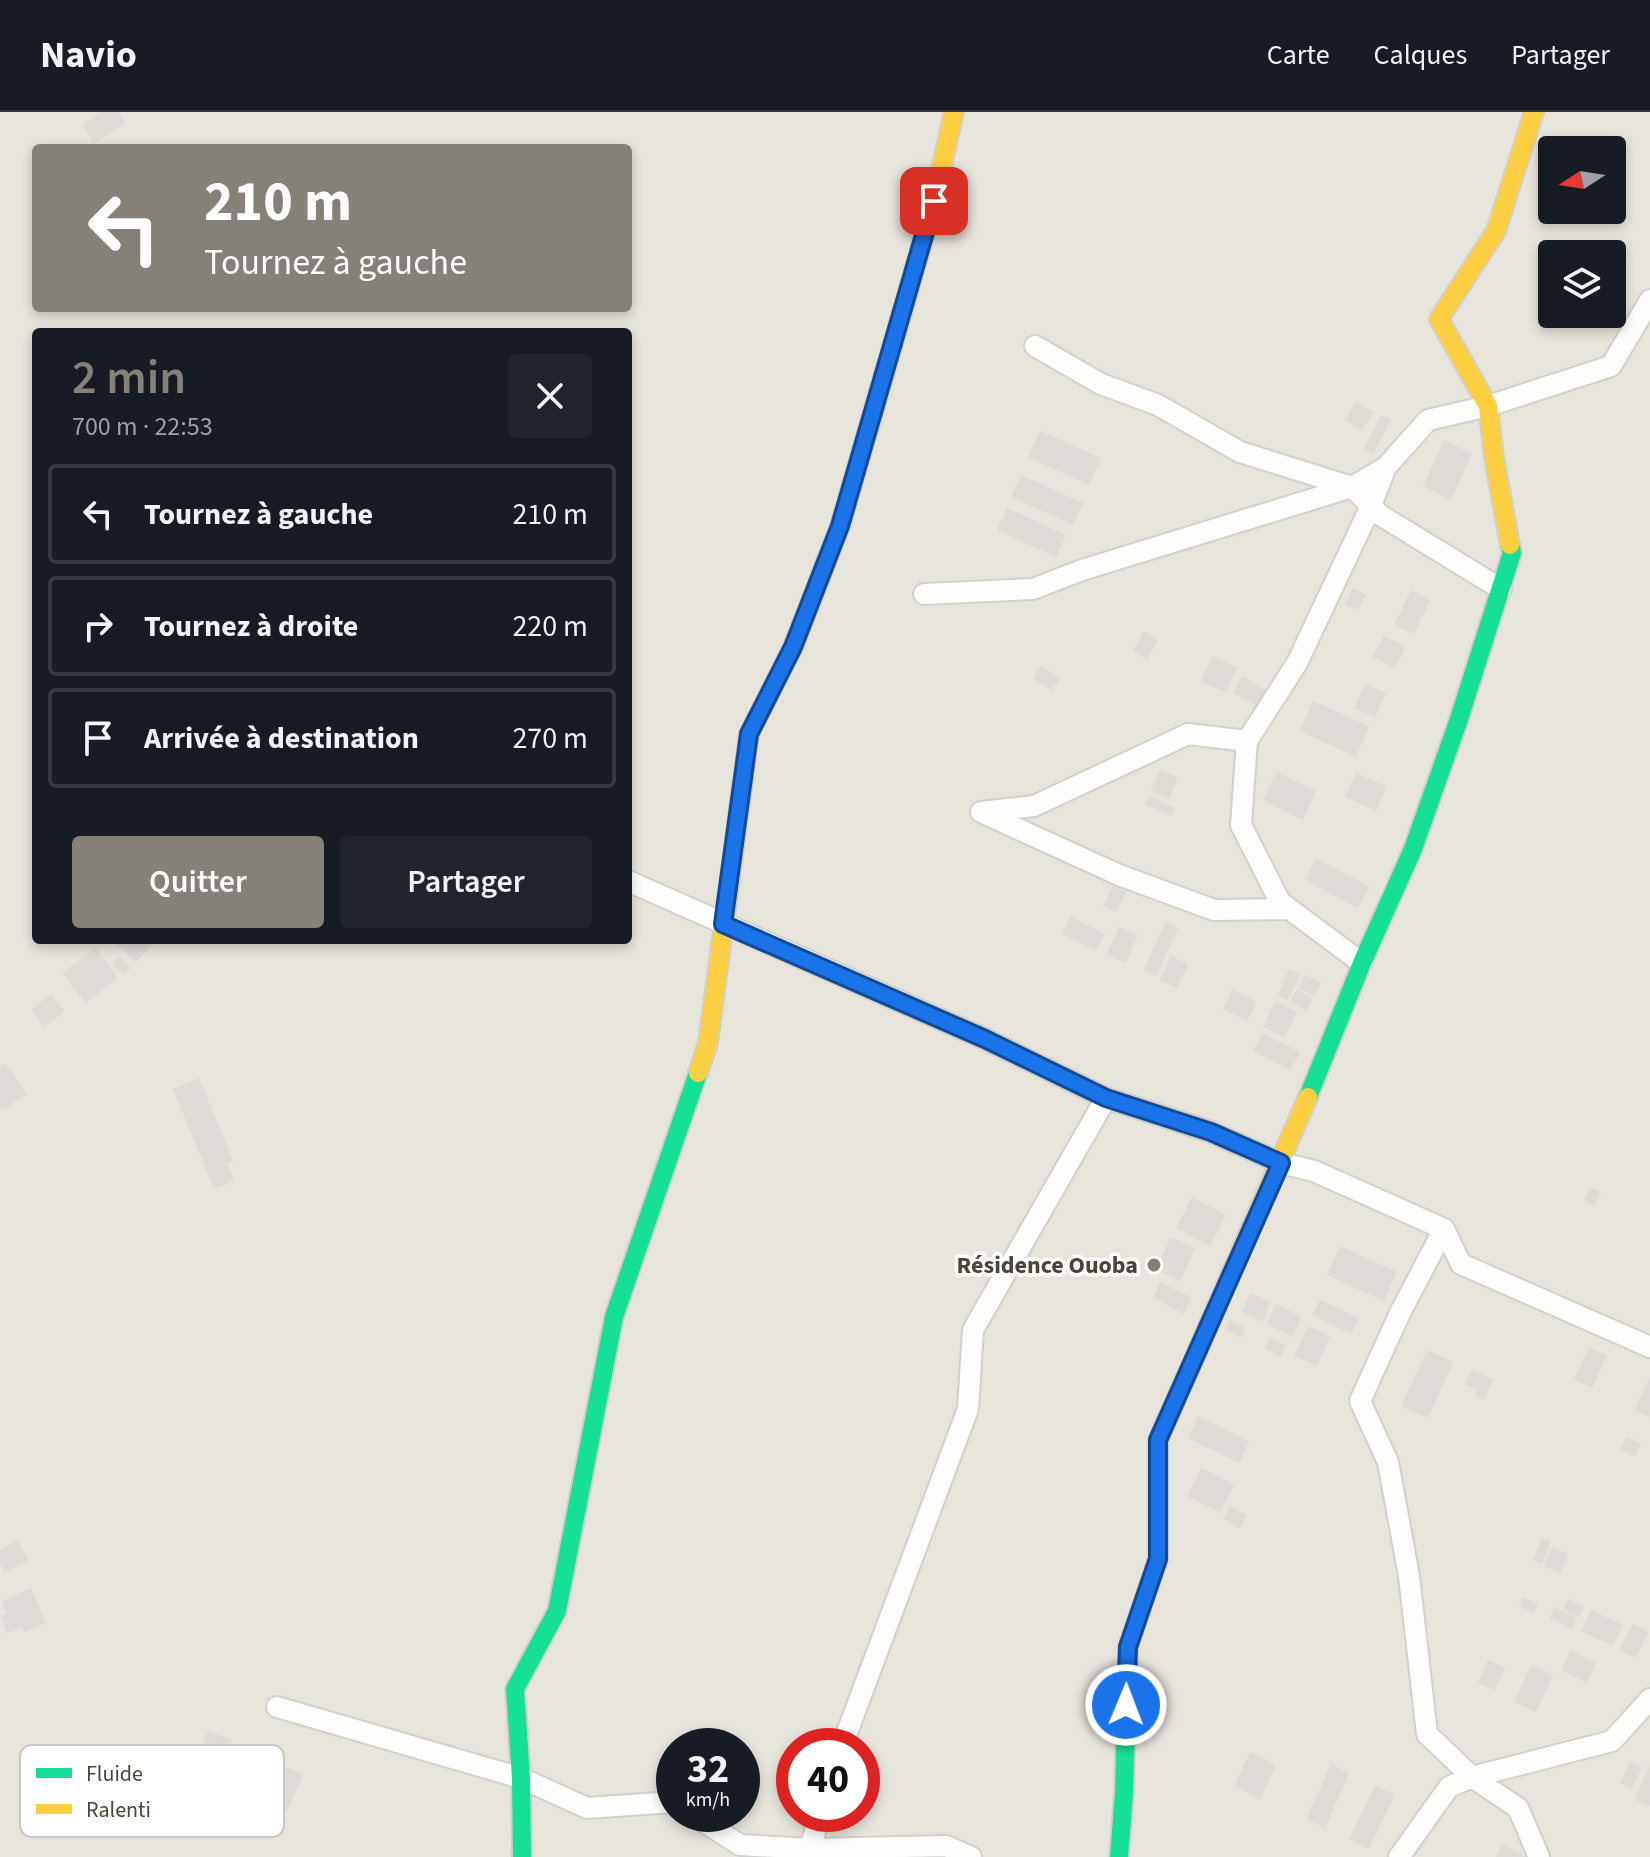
<!DOCTYPE html>
<html lang="fr">
<meta charset="utf-8">
<style>
body{margin:0;font-family:"Source Sans 3",sans-serif;background:#20242c;color:#f1f3f6;height:100vh;display:flex;flex-direction:column;font-size:30px;white-space:nowrap}
*{box-sizing:border-box;margin:0}
p{font-size:26px;color:#9ea1a6}
.icon{flex:none;width:44px;height:44px;fill:none;stroke:currentColor;stroke-width:2;stroke-linecap:round;stroke-linejoin:round}
.map{position:relative;flex:1;overflow:hidden}
.sheet{position:absolute;left:32px;top:216px;width:600px;height:616px;display:flex;flex-direction:column;background:#171b24;border-radius:8px;box-shadow:0 4px 12px #0003}
.sheet>*{flex:none}
.hud{position:absolute;left:32px;top:32px;width:600px;height:168px;border-radius:8px;box-shadow:0 4px 12px #0003;background:#868178;color:#fff;overflow:hidden}
.needle{width:52px;rotate:258deg}
.controls{position:absolute;left:1538px;top:24px;display:grid;gap:16px}
.controls a{display:grid;place-items:center;width:88px;height:88px;border-radius:8px;background:#171b24;box-shadow:0 4px 12px #0003;font-size:40px}
.speed{position:absolute;left:656px;top:1616px;display:flex;gap:16px;font-size:40px;font-weight:700;text-align:center}
.speed>*{display:grid;place-content:center;width:104px;height:104px;border-radius:50%;background:#171b24;box-shadow:0 4px 12px #0003;line-height:1}
.speed small{font-size:20px;font-weight:400}
.speed .limit{border:12px solid #d22;background:#fff;color:#111}
.pin{position:absolute;display:grid;place-items:center;width:68px;height:68px;color:#fff;margin:-34px;border-radius:16px;box-shadow:0 4px 12px #0006}
.me{position:absolute;width:88px;margin:-44px;rotate:1deg;stroke-linejoin:round;filter:drop-shadow(0 0 6px #0008)}
.turn{display:flex;align-items:center;gap:28px;height:168px;padding:0 40px;font-size:36px}
.turn .icon{width:104px;height:104px;stroke-width:2.5}
.turn b{display:block;font-size:56px;line-height:68px}
.round{display:grid;place-items:center;flex:none;width:84px;height:84px;border-radius:8px;background:#20242c}
.overview{display:flex;align-items:center;justify-content:space-between;height:136px;padding:0 40px}
h1{font-size:48px;font-weight:600;line-height:60px;color:#868178}
.cta{display:flex;gap:16px;margin-top:auto;padding:16px 40px}
.cta a{flex:1;height:92px;border-radius:8px;background:#868178;color:#fff;font-size:32px;font-weight:600;line-height:92px;text-align:center}
.cta a+a{background:#20242c;color:#f1f3f6}
ul{padding:0;list-style:none}
li{display:flex;align-items:center;gap:24px;height:100px;margin:0 16px 12px;padding:0 24px;border:4px solid #363941;border-radius:8px}
li div{flex:1}
li b{display:block;font-size:30px}
li em{font-style:normal}
header{display:flex;align-items:center;gap:48px;box-sizing:border-box;height:112px;padding:0 40px;background:#171b24;border-bottom:2px solid #363941}
header strong{font-size:38px}
nav{display:flex;gap:44px;margin-inline-start:auto;font-size:28px}
.map>svg:first-child{display:block}
.residential{fill:#e7e4dc;fill-rule:evenodd}
.building{fill:#dedbd6}
.lines{fill:none;stroke-linecap:round;stroke-linejoin:round}
.street-casing{stroke:#d2d0cb;stroke-width:24}
.fast-casing{stroke:#d3cfc5;stroke-width:22}
.slow-casing{stroke:#d3cfc5;stroke-width:22}
.street{stroke:#fdfdfc;stroke-width:20}
.fast{stroke:#16e098;stroke-width:18}
.slow{stroke:#ffcf43;stroke-width:18}
.route-casing{stroke:#114b97;stroke-width:20}
.route{stroke:#1a73e8;stroke-width:14}
.poi-dot{fill:#868178;stroke:#fff;stroke-width:3}
.labels{text-anchor:middle;stroke-width:7;stroke-linejoin:round;paint-order:stroke}
.poi-label{font-size:24px;font-weight:bold;fill:#4b4439;stroke:#fff;text-anchor:end}
.key{fill:#fff;stroke:#c9c7c4;stroke-width:2}
.key-label{font-size:22px;fill:#4b4439}
</style>
<header>
<strong>Navio</strong>
<nav><a>Carte</a><a>Calques</a><a>Partager</a></nav>
</header>
<div class="map">
<svg width="1650" height="1745" viewBox="0 0 1650 1745">
<rect width="100%" height="100%" fill="#f4f2ee"/>
<path class="residential" d="M 0,0 L 1650,0 L 1650,1745 L 0,1745 ZM 36,36 L 628,36 L 628,196 L 36,196 ZM 1552,38 L 1612,38 L 1612,98 L 1552,98 ZM 1552,142 L 1612,142 L 1612,202 L 1552,202 ZM 36,220 L 628,220 L 628,828 L 36,828 ZM 674,1634 L 742,1634 L 742,1702 L 674,1702 ZM 794,1634 L 862,1634 L 862,1702 L 794,1702 Z"/>
<path class="building" d="M 101,0 L 119,0 L 126,11 L 94,32 L 82,13 Z
M 1356,290 L 1373,300 L 1362,319 L 1345,308 Z
M 1381,303 L 1391,308 L 1373,343 L 1363,338 Z
M 1040,319 L 1101,346 L 1089,373 L 1028,345 Z
M 1444,328 L 1472,342 L 1451,388 L 1423,374 Z
M 1021,363 L 1083,391 L 1073,413 L 1011,385 Z
M 1007,396 L 1066,423 L 1056,445 L 997,418 Z
M 1353,476 L 1366,483 L 1358,498 L 1345,492 Z
M 1411,478 L 1430,488 L 1414,522 L 1394,513 Z
M 1143,519 L 1158,527 L 1148,547 L 1133,540 Z
M 1384,524 L 1406,535 L 1395,556 L 1373,545 Z
M 1212,544 L 1237,555 L 1226,581 L 1201,569 Z
M 1041,554 L 1060,566 L 1052,578 L 1033,566 Z
M 1242,564 L 1268,579 L 1259,595 L 1233,581 Z
M 1365,572 L 1386,581 L 1375,605 L 1354,596 Z
M 1313,589 L 1369,614 L 1356,645 L 1300,619 Z
M 1160,657 L 1178,665 L 1169,687 L 1151,679 Z
M 1276,660 L 1316,679 L 1303,708 L 1263,688 Z
M 1356,661 L 1387,675 L 1376,699 L 1345,685 Z
M 1149,684 L 1175,696 L 1171,704 L 1145,692 Z
M 1316,746 L 1370,775 L 1358,796 L 1305,768 Z
M 1113,774 L 1126,780 L 1116,800 L 1103,794 Z
M 1071,805 L 1105,822 L 1096,839 L 1062,822 Z
M 1165,810 L 1178,816 L 1156,864 L 1144,858 Z
M 1119,815 L 1138,823 L 1126,851 L 1106,843 Z
M 112,828 L 157,828 L 136,850 Z
M 96,836 L 118,866 L 85,891 L 62,861 Z
M 120,844 L 131,856 L 123,863 L 112,851 Z
M 1171,844 L 1188,852 L 1177,876 L 1160,869 Z
M 1289,857 L 1300,862 L 1288,888 L 1278,883 Z
M 1305,863 L 1321,870 L 1315,884 L 1299,876 Z
M 1232,877 L 1257,890 L 1247,909 L 1223,897 Z
M 1297,877 L 1313,887 L 1306,899 L 1290,889 Z
M 50,882 L 65,899 L 44,915 L 31,898 Z
M 1275,889 L 1297,900 L 1285,925 L 1263,915 Z
M 1262,921 L 1300,940 L 1291,958 L 1253,939 Z
M 5,951 L 27,982 L 5,997 L 3,995 L 0,997 L 0,955 Z
M 199,966 L 233,1049 L 217,1056 L 228,1052 L 234,1069 L 214,1077 L 173,977 Z
M 1590,1075 L 1601,1080 L 1595,1094 L 1584,1089 Z
M 1192,1085 L 1226,1103 L 1210,1134 L 1176,1116 Z
M 1171,1125 L 1195,1136 L 1181,1169 L 1156,1158 Z
M 1340,1134 L 1397,1160 L 1384,1189 L 1327,1163 Z
M 1160,1170 L 1192,1186 L 1184,1202 L 1153,1186 Z
M 1251,1181 L 1271,1191 L 1262,1210 L 1242,1200 Z
M 1320,1188 L 1359,1206 L 1351,1222 L 1312,1203 Z
M 1276,1192 L 1302,1205 L 1293,1225 L 1267,1212 Z
M 1230,1208 L 1245,1216 L 1241,1226 L 1225,1218 Z
M 1308,1214 L 1330,1224 L 1317,1254 L 1294,1244 Z
M 1270,1226 L 1286,1233 L 1281,1245 L 1265,1237 Z
M 1589,1235 L 1607,1243 L 1592,1276 L 1574,1267 Z
M 1427,1238 L 1453,1250 L 1428,1306 L 1401,1294 Z
M 1472,1257 L 1493,1267 L 1484,1287 L 1475,1283 L 1478,1278 L 1465,1273 Z
M 1650,1265 L 1650,1305 L 1634,1298 Z
M 1198,1304 L 1249,1329 L 1239,1351 L 1188,1326 Z
M 1627,1324 L 1641,1332 L 1634,1345 L 1620,1337 Z
M 1201,1356 L 1234,1373 L 1220,1400 L 1187,1384 Z
M 1230,1394 L 1247,1403 L 1240,1416 L 1223,1407 Z
M 1542,1426 L 1551,1429 L 1542,1452 L 1533,1448 Z
M 17,1429 L 29,1448 L 5,1461 L 0,1452 L 0,1438 Z
M 1552,1435 L 1568,1442 L 1560,1461 L 1544,1454 Z
M 31,1476 L 46,1511 L 24,1520 L 22,1516 L 7,1521 L 1,1504 L 8,1502 L 1,1490 Z
M 1523,1485 L 1538,1492 L 1534,1501 L 1519,1494 Z
M 1568,1487 L 1584,1495 L 1579,1505 L 1563,1497 Z
M 1555,1495 L 1577,1507 L 1572,1517 L 1550,1506 Z
M 1591,1498 L 1623,1513 L 1613,1534 L 1581,1519 Z
M 1633,1512 L 1649,1520 L 1636,1546 L 1619,1538 Z
M 1570,1538 L 1596,1551 L 1587,1571 L 1561,1558 Z
M 1488,1548 L 1505,1555 L 1495,1578 L 1478,1571 Z
M 1531,1553 L 1553,1563 L 1536,1600 L 1514,1590 Z
M 208,1619 L 232,1628 L 221,1661 L 196,1652 Z
M 1250,1640 L 1276,1653 L 1260,1687 L 1234,1674 Z
M 1630,1650 L 1642,1655 L 1632,1677 L 1620,1671 Z
M 279,1652 L 303,1663 L 279,1717 L 254,1705 Z
M 1331,1652 L 1349,1661 L 1325,1716 L 1306,1707 Z
M 1650,1652 L 1650,1694 L 1635,1688 Z
M 1375,1674 L 1395,1683 L 1369,1737 L 1349,1727 Z
M 1502,1732 L 1528,1745 L 1496,1745 Z"/>
<g class="lines">
<g class="street-casing">
<path id="street" d="M 1035,234 L 1101,272 L 1158,293 L 1240,340 L 1352,375 L 1380,403 L 1501,477
M 924,482 L 1033,477 L 1082,458 L 1352,375 L 1386,355 L 1428,308 L 1488,294 L 1611,254 L 1650,188
M 981,700 L 1119,763 L 1214,798 L 1289,797
M 981,700 L 1034,694 L 1188,622 L 1247,629
M 628,769 L 985,927 L 1106,986 L 1211,1020 L 1281,1051 L 1314,1059 L 1444,1117 L 1461,1152 L 1650,1235
M 1362,851 L 1280,790 L 1241,713 L 1247,629 L 1297,551 L 1371,394 L 1386,355
M 1444,1117 L 1400,1201 L 1360,1289 L 1388,1350 L 1409,1464 L 1427,1622 L 1472,1665 L 1518,1696 L 1539,1745
M 277,1595 L 521,1666 L 587,1696 L 674,1690
M 842,1634 L 968,1297 L 973,1218 L 1106,986
M 692,1702 L 740,1733 L 810,1737 L 946,1734 L 971,1745
M 810,1737 L 820,1702
M 1399,1745 L 1449,1675 L 1472,1665 L 1612,1629 L 1650,1587"/>
</g>
<g class="fast-casing">
<path id="fast" d="M 743,668 L 749,622 L 793,535 L 840,414 L 902,201
M 1308,985 L 1362,851 L 1413,737 L 1458,610 L 1512,441 L 1510,433
M 522,1745 L 521,1666 L 515,1577 L 557,1499 L 614,1205 L 698,961
M 1119,1745 L 1124,1681 L 1128,1535 L 1158,1447 L 1158,1328 L 1194,1247"/>
</g>
<g class="slow-casing">
<path id="slow" d="M 902,201 L 934,89 L 954,0
M 1510,433 L 1494,345 L 1488,294 L 1439,207 L 1496,119 L 1534,0
M 698,961 L 708,931 L 743,668
M 1194,1247 L 1308,985"/>
</g>
<use href="#street" class="street"/>
<use href="#fast" class="fast"/>
<use href="#slow" class="slow"/>
</g>
<g class="lines">
<g class="route-casing">
<path id="route" d="M 934,89 L 840,414 L 793,535 L 749,622 L 723,812 L 985,927 L 1106,986 L 1211,1020 L 1281,1051 L 1158,1328 L 1158,1447 L 1128,1535 L 1126,1593"/>
</g>
<use href="#route" class="route"/>
</g>
<circle class="poi-dot" cx="1154" cy="1153" r="8"/>
<g class="labels">
<g class="poi-label">
<text x="1138" y="1161">Résidence Ouoba</text>
</g>
</g>
<rect x="20" y="1633" width="264" height="92" rx="12" class="key"/>
<rect x="36" y="1656" width="36" height="10" fill="#16e098"/>
<rect x="36" y="1692" width="36" height="10" fill="#ffcf43"/>
<g class="key-label">
<text x="86" y="1669">Fluide</text>
<text x="86" y="1705">Ralenti</text>
</g>
</svg>
<div class="controls">
<a><svg class="needle" viewBox="-14 -14 28 28"><path d="M0-13l5 13h-10z" fill="#e53935"/><path d="M0 13l5-13h-10z" fill="#9ea1a6"/></svg></a>
<a><svg class="icon" aria-label="layers" viewBox="0 0 24 24"><path d="M12 4l9 5-9 5-9-5zM3 14l9 5 9-5"/></svg></a>
</div>
<div class="speed"><div>32<small>km/h</small></div><div class="limit">40</div></div>
<div class="pin" style="left:934px;top:89px;background:#d93025"><svg class="icon" aria-label="arrive" viewBox="0 0 24 24"><path d="M6 21V4h12l-3 4 3 4H6"/></svg></div>
<svg class="me" style="left:1126px;top:1593px" viewBox="-20 -20 40 40"><circle r="17" fill="#1a73e8" stroke="#fff" stroke-width="3"/><path d="M0-11L8 9 0 5-8 9z" fill="#fff"/></svg>
<div class="hud">
<div class="turn"><svg class="icon" aria-label="left" viewBox="0 0 24 24"><path d="M17 20v-9H6M10 6l-5 5 5 5"/></svg><div><b>210 m</b>Tournez à gauche</div></div>
</div>
<section class="sheet">
<div class="overview"><div><h1>2 min</h1><p>700 m · 22:53</p></div><a class="round"><svg class="icon" aria-label="close" viewBox="0 0 24 24"><path d="M6 6l12 12M18 6L6 18"/></svg></a></div>
<ul>
<li><svg class="icon" aria-label="left" viewBox="0 0 24 24"><path d="M17 20v-9H6M10 6l-5 5 5 5"/></svg><div><b>Tournez à gauche</b></div><em>210 m</em></li>
<li><svg class="icon" aria-label="right" viewBox="0 0 24 24"><path d="M7 20v-9h11M14 6l5 5-5 5"/></svg><div><b>Tournez à droite</b></div><em>220 m</em></li>
<li><svg class="icon" aria-label="arrive" viewBox="0 0 24 24"><path d="M6 21V4h12l-3 4 3 4H6"/></svg><div><b>Arrivée à destination</b></div><em>270 m</em></li>
</ul>
<div class="cta"><a>Quitter</a><a>Partager</a></div>
</section>
</div>
